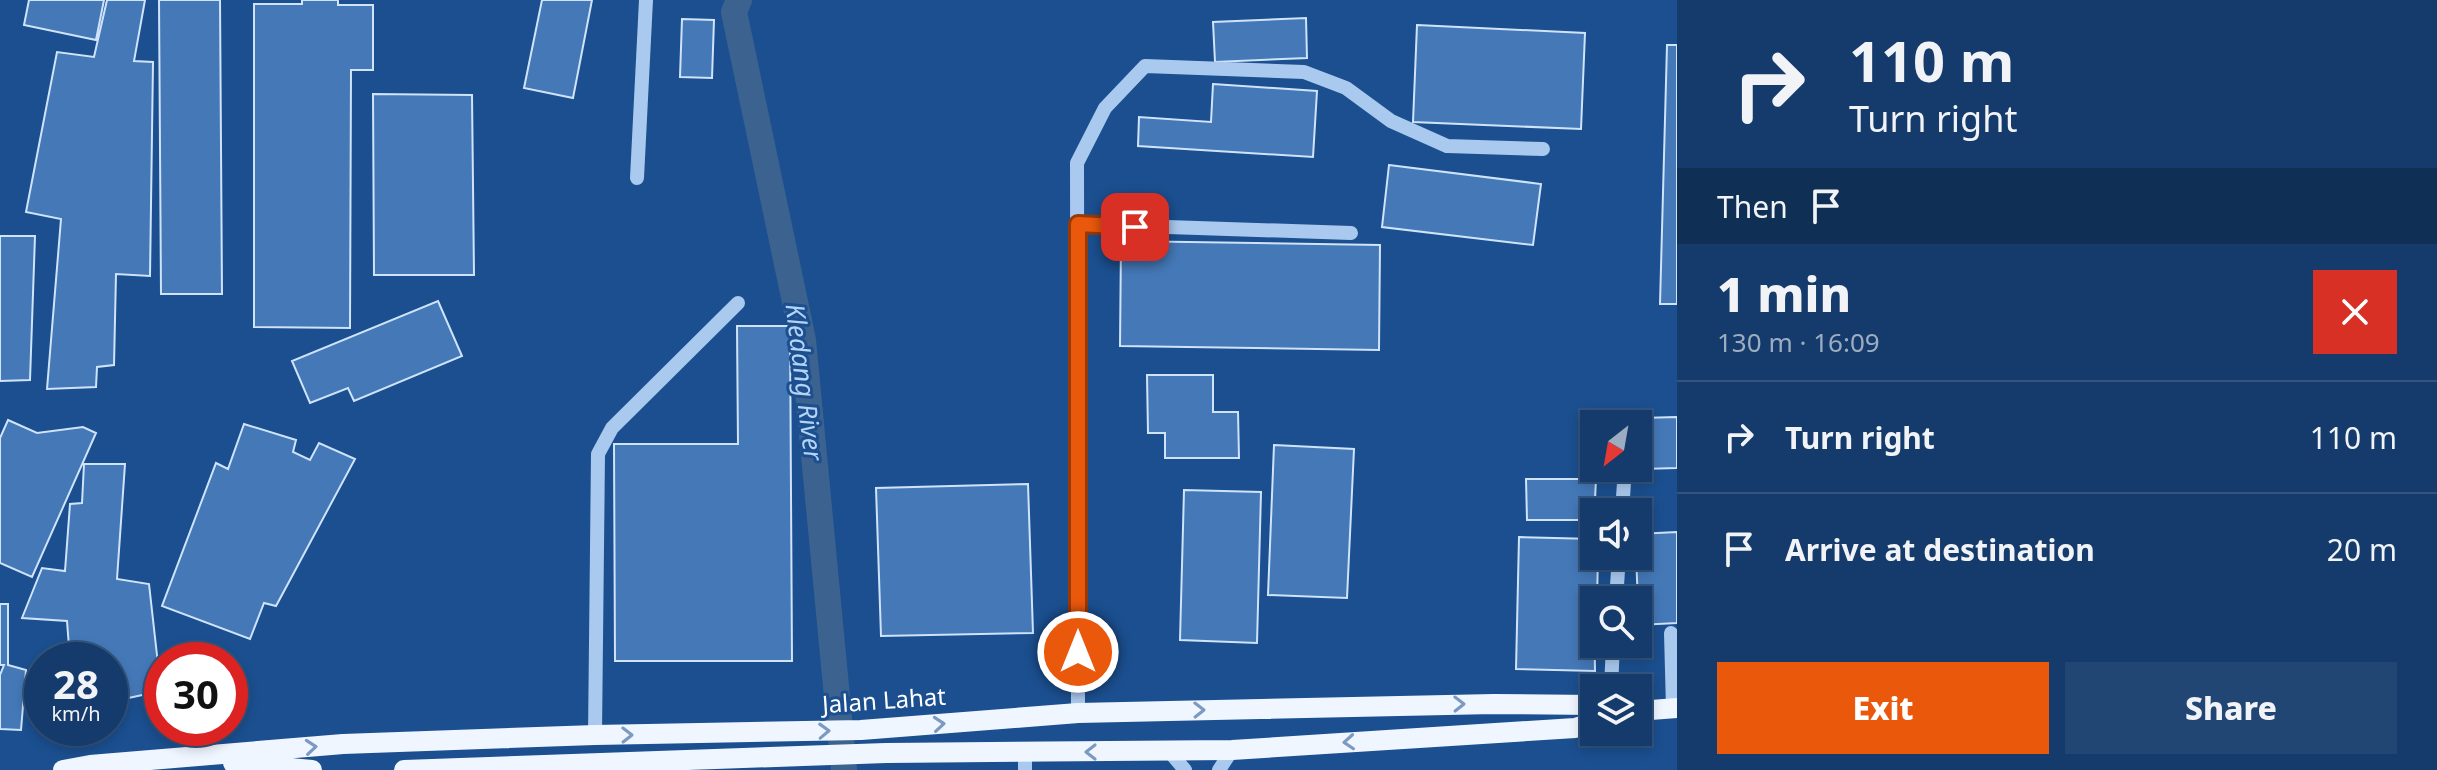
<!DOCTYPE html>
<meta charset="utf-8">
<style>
body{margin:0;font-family:"Noto Sans",sans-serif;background:#214673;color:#f1f3f6;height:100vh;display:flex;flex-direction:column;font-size:30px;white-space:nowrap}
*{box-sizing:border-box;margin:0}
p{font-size:26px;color:#9dadc1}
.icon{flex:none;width:44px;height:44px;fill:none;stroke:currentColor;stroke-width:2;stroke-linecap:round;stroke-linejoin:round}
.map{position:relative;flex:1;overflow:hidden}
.details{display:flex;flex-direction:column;background:#143b6b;width:760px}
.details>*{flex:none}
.guide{background:#143b6b;color:#f1f3f6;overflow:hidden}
.needle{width:52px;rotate:211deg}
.controls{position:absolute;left:1580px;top:410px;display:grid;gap:16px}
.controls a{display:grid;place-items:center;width:72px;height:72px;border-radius:0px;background:#143b6b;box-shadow:0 4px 12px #0003,0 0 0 2px #33557e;font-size:40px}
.speed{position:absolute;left:24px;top:642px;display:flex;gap:16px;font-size:40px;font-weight:700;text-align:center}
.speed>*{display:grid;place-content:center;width:104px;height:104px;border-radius:50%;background:#143b6b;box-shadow:0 4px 12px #0003,0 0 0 2px #33557e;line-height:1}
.speed small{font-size:20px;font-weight:400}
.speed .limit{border:12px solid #d22;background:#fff;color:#111}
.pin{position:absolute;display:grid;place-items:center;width:68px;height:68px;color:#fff;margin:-34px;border-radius:16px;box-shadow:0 4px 12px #0006}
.me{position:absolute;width:88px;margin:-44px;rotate:0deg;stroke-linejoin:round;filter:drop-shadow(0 0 6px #0008)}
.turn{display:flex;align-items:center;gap:28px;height:168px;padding:0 40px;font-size:36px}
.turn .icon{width:104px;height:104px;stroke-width:2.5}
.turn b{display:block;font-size:56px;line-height:68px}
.then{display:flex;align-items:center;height:76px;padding:0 40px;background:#0003;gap:16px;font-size:30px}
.round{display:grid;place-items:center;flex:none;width:84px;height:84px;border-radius:0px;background:#214673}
.head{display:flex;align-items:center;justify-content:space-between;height:136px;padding:0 40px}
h1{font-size:48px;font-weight:800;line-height:60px}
.button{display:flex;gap:16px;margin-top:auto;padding:16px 40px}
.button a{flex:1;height:92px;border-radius:0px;background:#ea580c;color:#fff;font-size:32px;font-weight:800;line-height:92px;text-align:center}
.button a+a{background:#214673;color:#f1f3f6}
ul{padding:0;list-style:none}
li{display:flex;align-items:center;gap:24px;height:112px;padding:0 40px;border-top:2px solid #33557e}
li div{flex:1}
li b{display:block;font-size:30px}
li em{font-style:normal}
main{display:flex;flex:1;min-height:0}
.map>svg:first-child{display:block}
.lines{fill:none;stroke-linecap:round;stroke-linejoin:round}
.canal{stroke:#3c6290;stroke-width:26}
.building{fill:#4478b7;stroke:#cfe3fa;stroke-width:2}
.minor{stroke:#a9c9ee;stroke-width:14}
.major{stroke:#f0f6ff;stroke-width:20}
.oneway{stroke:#7b9ac1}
.route-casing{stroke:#983908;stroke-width:20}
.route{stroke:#ea580c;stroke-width:14}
.labels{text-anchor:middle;stroke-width:6;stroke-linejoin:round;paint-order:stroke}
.street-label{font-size:24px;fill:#fff;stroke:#1b4f8f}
.water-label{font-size:26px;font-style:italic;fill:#b5d3f5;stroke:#1b4f8f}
</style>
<main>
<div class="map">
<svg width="1677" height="770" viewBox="0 0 1677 770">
<rect width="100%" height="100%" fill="#1b4f8f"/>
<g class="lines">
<path class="canal" d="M 739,0 L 734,12 L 803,340 L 844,770"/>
</g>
<path class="building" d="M 29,0 L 104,0 L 96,40 L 24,25 Z
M 107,0 L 145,0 L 134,61 L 153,62 L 150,276 L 116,274 L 114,365 L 97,367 L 96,387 L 47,389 L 61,219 L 26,212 L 57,52 L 94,57 Z
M 159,0 L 220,0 L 222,294 L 161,294 Z
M 302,0 L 338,0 L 338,5 L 373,5 L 373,70 L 351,70 L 350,328 L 254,327 L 254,4 L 302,4 Z
M 542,0 L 592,0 L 573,98 L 524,88 Z
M 1306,18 L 1307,58 L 1215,62 L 1213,22 Z
M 682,19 L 714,20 L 712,78 L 680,77 Z
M 1417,25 L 1585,33 L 1581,129 L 1413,122 Z
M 1667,45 L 1677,45 L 1677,304 L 1660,304 Z
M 1213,84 L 1317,91 L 1313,157 L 1138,146 L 1139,117 L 1211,122 Z
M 373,94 L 472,95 L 474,275 L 374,275 Z
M 1389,165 L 1541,184 L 1533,245 L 1382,227 Z
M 0,236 L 35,236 L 30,380 L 0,381 Z
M 1121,241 L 1380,245 L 1379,350 L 1120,346 Z
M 438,301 L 462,356 L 354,401 L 348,388 L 310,403 L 292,361 Z
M 737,326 L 790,326 L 792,661 L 615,661 L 614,444 L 738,444 Z
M 1147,375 L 1213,375 L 1213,412 L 1238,412 L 1239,458 L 1165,458 L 1165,433 L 1148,433 Z
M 1677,417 L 1677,468 L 1642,469 L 1641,418 Z
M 8,420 L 37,433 L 83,427 L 96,433 L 32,577 L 0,563 L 0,438 Z
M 244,424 L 296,440 L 293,452 L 310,460 L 319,443 L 355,459 L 276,606 L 264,603 L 250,639 L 162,606 L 216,463 L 228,469 Z
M 1274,445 L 1354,449 L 1347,598 L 1268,595 Z
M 84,464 L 125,464 L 117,579 L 149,584 L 161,691 L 110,702 L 110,660 L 70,660 L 67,621 L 22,618 L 42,568 L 65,571 L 70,504 L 82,503 Z
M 1526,479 L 1596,479 L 1594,520 L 1527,520 Z
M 1028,484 L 1033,633 L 881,636 L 876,488 Z
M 1184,490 L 1261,492 L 1257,643 L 1180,640 Z
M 1677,532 L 1677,623 L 1639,625 L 1636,556 L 1638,556 L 1638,534 Z
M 1519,537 L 1594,539 L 1594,556 L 1598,556 L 1597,600 L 1594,600 L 1595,671 L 1516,669 Z
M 0,604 L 8,604 L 8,665 L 26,670 L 21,730 L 0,729 L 0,675 L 4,665 L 0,665 Z"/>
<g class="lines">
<path class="minor" d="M 637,178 L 646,0
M 1078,224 L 1351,233
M 1622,512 L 1625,468
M 1616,600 L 1619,556
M 1671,633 L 1673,708
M 1611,688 L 1613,644
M 1078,713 L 1077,163 L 1105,108 L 1145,66 L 1304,72 L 1346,88 L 1391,121 L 1447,146 L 1543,149
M 595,735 L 598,454 L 612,428 L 738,303
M 1169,751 L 1185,770
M 1025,752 L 1025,770
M 1219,770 L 1232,750"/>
<path class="major" d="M 1638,711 L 1677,708
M 233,763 L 312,770
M 63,770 L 90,765 L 343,744 L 595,735 L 861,730 L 1078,713 L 1494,704 L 1594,705
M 404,770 L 886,753 L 1232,750 L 1575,728 L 1594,722"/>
</g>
<defs><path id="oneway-chevron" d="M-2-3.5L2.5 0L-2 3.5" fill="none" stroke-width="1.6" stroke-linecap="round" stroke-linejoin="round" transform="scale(2)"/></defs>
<g class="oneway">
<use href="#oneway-chevron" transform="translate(1459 704) rotate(-1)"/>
<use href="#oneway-chevron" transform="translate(1199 710) rotate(-1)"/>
<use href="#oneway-chevron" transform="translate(939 724) rotate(-5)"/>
<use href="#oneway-chevron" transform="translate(824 731) rotate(-2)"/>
<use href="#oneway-chevron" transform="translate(627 735) rotate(-1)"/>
<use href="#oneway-chevron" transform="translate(1349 742) rotate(176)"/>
<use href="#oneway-chevron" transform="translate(311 747) rotate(-5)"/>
<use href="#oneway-chevron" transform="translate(1091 752) rotate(180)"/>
</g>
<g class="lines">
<g class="route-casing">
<path id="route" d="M 1078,652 L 1078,224 L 1135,227"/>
</g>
<use href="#route" class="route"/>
</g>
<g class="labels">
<g class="street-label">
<text transform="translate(884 701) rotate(-4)" y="8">Jalan Lahat</text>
</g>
<g class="water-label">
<text transform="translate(804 382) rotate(83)" y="9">Kledang River</text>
</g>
</g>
</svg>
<div class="controls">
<a><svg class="needle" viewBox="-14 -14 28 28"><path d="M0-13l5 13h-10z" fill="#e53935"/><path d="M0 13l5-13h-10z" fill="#9dadc1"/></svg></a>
<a><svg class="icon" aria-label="sound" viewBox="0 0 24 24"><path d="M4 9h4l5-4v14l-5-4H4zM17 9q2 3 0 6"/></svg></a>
<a><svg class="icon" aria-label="search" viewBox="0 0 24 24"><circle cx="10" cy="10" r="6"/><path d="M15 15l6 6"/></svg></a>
<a><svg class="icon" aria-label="layers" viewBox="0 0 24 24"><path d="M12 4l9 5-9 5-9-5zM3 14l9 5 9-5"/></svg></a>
</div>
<div class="speed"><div>28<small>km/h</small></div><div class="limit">30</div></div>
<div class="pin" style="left:1135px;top:227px;background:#d93025"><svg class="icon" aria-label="arrive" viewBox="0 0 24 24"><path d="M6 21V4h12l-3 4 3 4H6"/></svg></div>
<svg class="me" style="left:1078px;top:652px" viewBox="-20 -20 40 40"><circle r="17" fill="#ea580c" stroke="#fff" stroke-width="3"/><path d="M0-11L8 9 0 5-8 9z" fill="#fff"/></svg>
</div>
<section class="details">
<div class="guide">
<div class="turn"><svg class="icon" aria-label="right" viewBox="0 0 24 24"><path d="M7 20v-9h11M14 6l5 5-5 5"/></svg><div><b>110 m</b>Turn right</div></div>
<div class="then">Then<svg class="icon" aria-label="arrive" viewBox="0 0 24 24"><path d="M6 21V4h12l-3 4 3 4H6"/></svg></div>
</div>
<div class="head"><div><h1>1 min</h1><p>130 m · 16:09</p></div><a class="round" style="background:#d93025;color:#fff"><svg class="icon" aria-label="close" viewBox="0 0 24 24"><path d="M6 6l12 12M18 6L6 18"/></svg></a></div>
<ul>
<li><svg class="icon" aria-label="right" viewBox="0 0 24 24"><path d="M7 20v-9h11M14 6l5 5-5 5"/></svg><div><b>Turn right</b></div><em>110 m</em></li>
<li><svg class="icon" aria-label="arrive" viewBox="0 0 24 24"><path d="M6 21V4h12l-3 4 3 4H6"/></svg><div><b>Arrive at destination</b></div><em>20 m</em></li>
</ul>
<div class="button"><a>Exit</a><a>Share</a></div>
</section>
</main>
